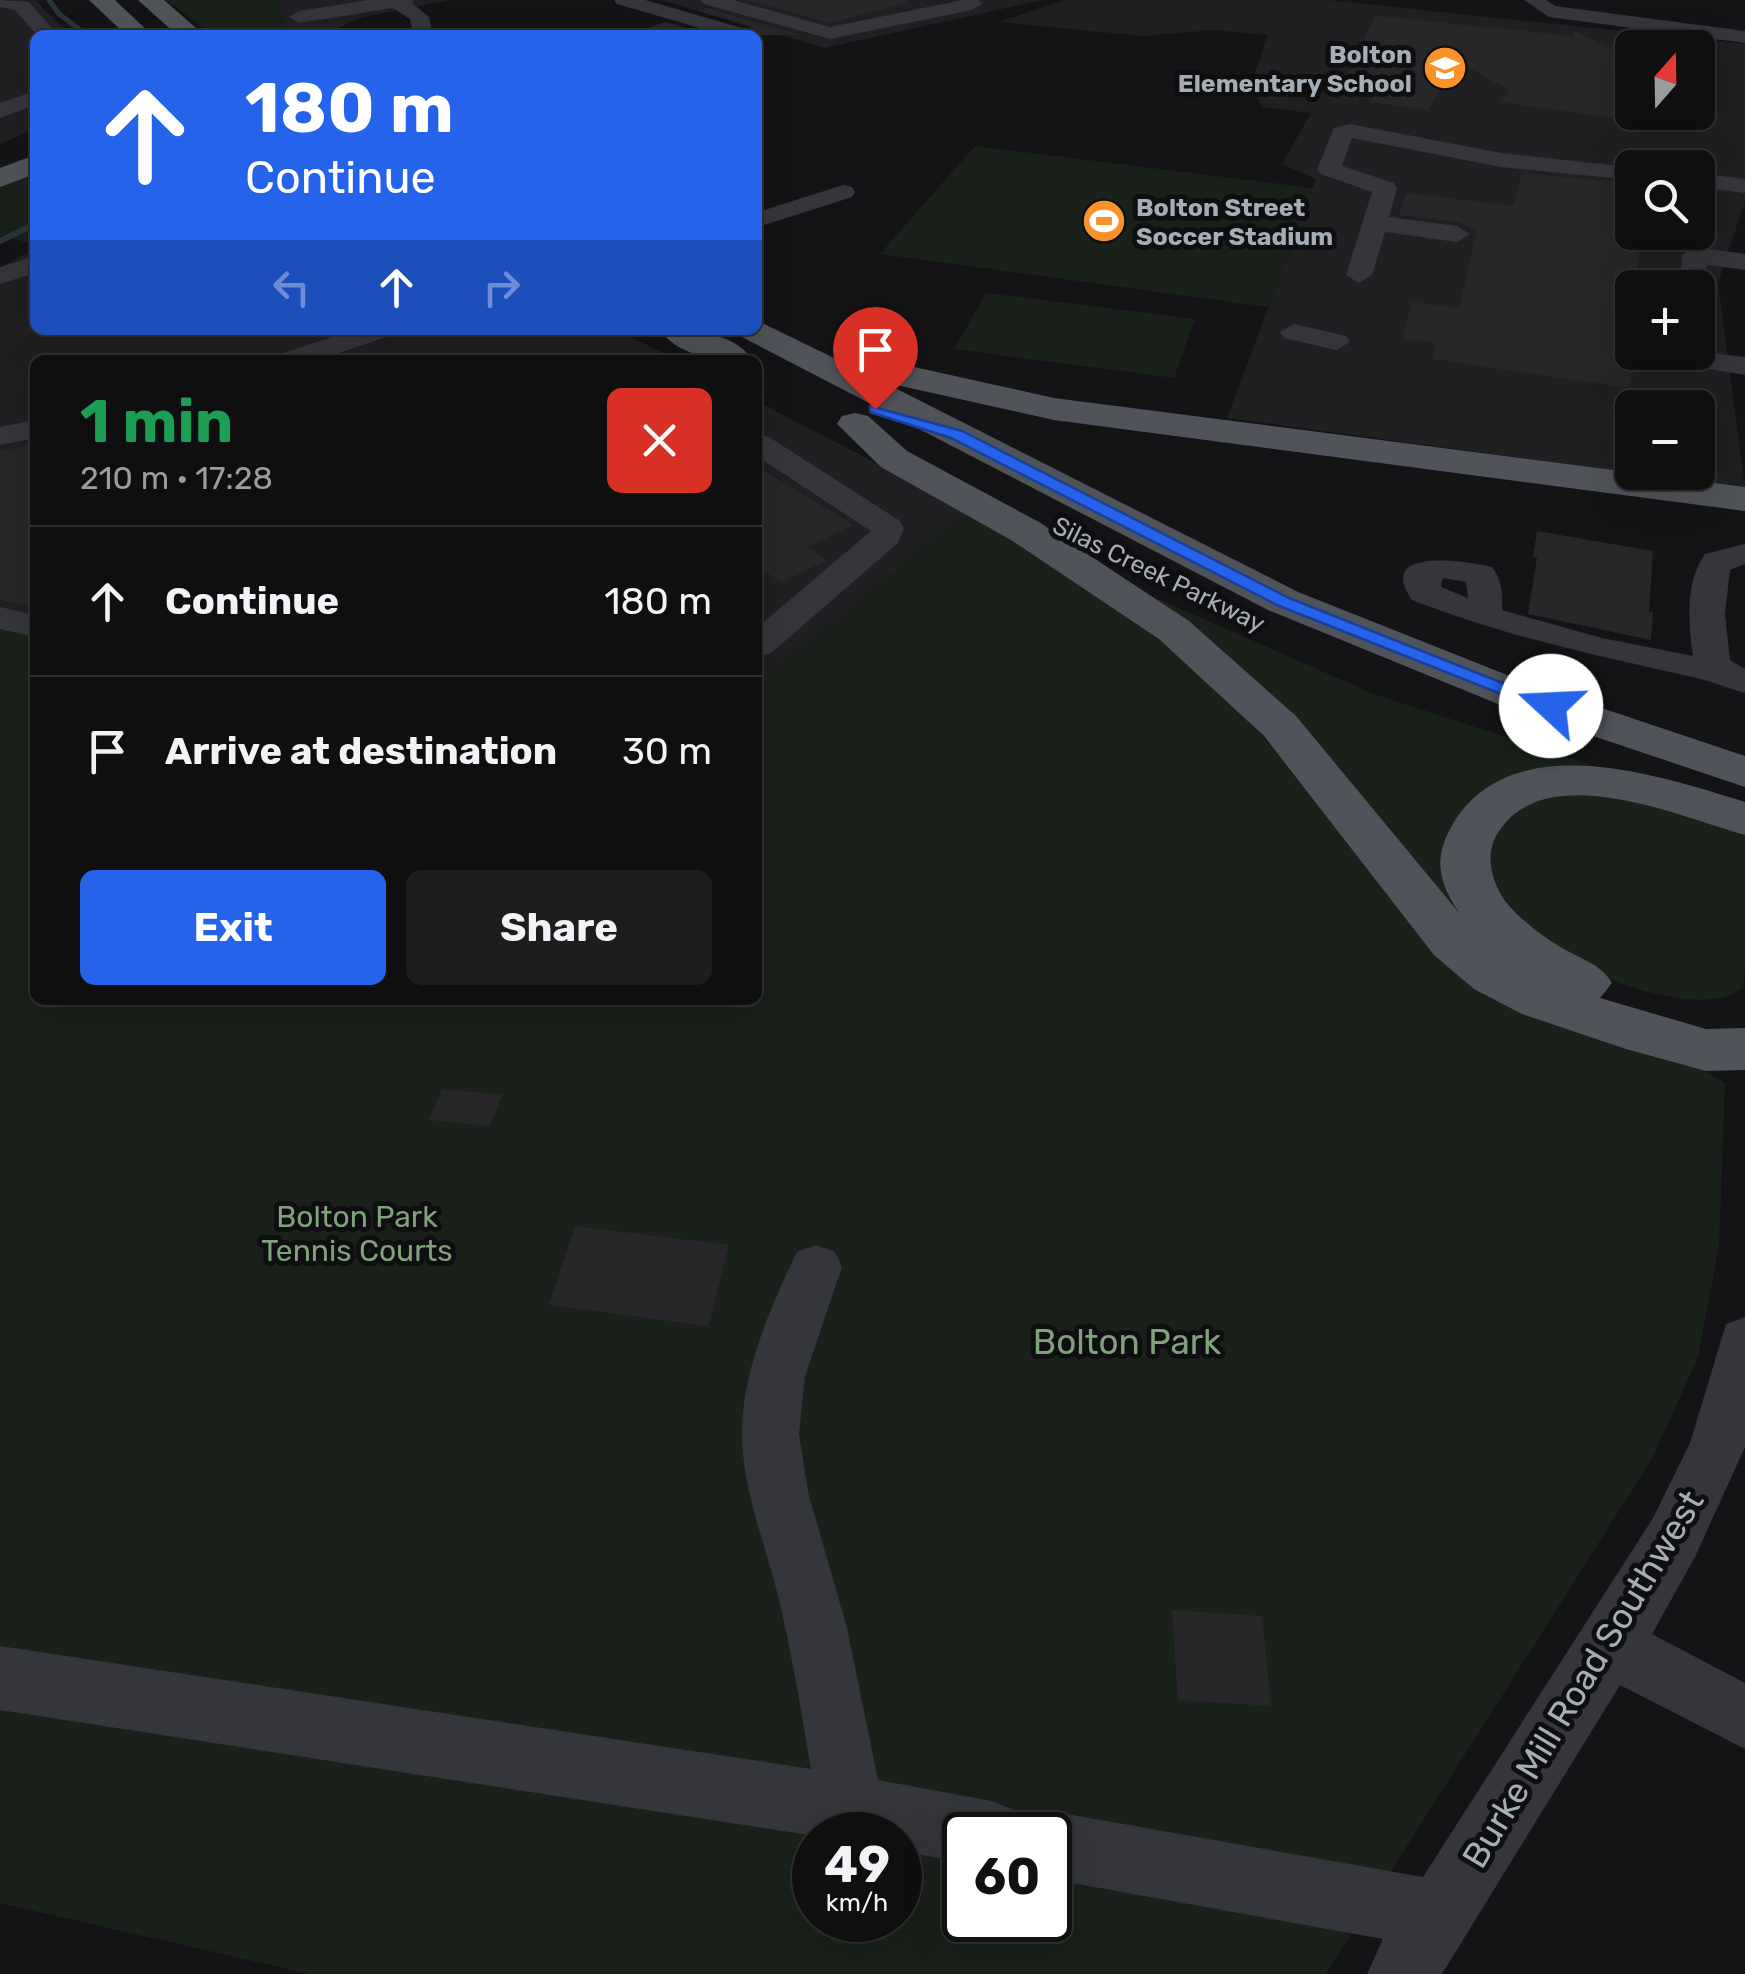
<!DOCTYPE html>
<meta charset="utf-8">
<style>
body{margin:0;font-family:Rubik,sans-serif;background:#1d1d1e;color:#f1f3f6;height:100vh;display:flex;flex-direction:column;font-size:38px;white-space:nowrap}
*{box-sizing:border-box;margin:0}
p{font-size:32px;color:#9b9c9f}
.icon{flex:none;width:55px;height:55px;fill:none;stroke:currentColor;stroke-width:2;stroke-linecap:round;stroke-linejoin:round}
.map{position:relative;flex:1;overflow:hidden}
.panel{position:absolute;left:30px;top:355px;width:732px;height:650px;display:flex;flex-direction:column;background:#0f0f10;border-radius:15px;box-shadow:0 10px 40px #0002,0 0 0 2px #2f2f30}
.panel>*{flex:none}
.banner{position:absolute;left:30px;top:30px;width:732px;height:305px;border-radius:15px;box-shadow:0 10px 40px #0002,0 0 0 2px #2f2f30;background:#2563eb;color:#fff;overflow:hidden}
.needle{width:65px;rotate:20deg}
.controls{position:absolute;left:1615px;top:30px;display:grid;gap:20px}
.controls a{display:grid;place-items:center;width:100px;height:100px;border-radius:15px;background:#0f0f10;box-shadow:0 10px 40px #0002,0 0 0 2px #2f2f30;font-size:50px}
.speed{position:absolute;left:792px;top:1812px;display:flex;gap:20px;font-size:50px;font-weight:700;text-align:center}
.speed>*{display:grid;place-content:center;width:130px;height:130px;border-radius:50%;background:#0f0f10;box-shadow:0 10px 40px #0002,0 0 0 2px #2f2f30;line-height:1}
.speed small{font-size:25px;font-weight:400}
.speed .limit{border:5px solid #111;border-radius:15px;background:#fff;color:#111}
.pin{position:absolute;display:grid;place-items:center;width:85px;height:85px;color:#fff;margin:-102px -42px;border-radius:50% 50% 50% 0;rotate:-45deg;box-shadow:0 0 10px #0007}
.pin .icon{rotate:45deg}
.me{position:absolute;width:110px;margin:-55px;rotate:290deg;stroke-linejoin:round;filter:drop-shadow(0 0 8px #0008)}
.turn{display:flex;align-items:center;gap:35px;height:210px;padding:0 50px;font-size:45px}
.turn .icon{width:130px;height:130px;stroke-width:2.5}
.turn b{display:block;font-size:70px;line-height:85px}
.lanes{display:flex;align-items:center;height:95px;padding:0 50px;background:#0003;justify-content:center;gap:50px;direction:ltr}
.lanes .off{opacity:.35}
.round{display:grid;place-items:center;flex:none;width:105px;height:105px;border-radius:15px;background:#1d1d1e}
.overview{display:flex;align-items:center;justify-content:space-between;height:170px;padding:0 50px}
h1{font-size:60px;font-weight:700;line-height:75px;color:#1e9e55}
.action{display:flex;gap:20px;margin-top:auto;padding:20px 50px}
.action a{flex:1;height:115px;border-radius:15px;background:#2563eb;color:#fff;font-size:40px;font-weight:700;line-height:115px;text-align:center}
.action a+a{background:#1d1d1e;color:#f1f3f6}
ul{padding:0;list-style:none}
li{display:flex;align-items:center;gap:30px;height:150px;padding:0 50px;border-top:2px solid #2f2f30}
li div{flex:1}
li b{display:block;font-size:38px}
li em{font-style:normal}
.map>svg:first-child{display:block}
.built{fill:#202023;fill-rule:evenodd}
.green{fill:#1a211a;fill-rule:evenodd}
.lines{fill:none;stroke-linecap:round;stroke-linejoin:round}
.stream-far1{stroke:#29353a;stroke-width:5}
.stream{stroke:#29353a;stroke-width:6}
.building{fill:#27272a}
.minor{fill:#34363b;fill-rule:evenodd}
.major{fill:#50545a;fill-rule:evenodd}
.route{fill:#2563eb;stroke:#184099;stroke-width:2.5}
.labels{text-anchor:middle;stroke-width:10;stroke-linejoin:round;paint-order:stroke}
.far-poi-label{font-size:25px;font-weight:bold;fill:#a5adb6;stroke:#0f0f11;text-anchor:end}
.far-street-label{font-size:25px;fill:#a5adb6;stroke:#0f0f11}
.park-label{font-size:30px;fill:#7fa27b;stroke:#0f0f11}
.near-park-label{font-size:35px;fill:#7fa27b;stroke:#0f0f11}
.near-street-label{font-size:35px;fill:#a5adb6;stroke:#0f0f11}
</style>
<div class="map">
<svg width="1745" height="1974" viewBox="0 0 1745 1974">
<rect width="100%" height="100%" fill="#141416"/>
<path class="built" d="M 0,0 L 35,0 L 70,35 L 35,35 L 35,129 L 0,144 Z
M 226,0 L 450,0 L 359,18 L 324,35 L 259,35 Z
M 660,0 L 1043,0 L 824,48 Z
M 1065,0 L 1328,0 L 1745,44 L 1745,201 L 1718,283 L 1745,488 L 1227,418 L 1316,179 L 1282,164 L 1311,113 L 1263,107 L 1250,88 L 1268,35 L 1214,30 L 1143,36 L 999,22 ZM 1632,48 L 1698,48 L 1698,112 L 1632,112 ZM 1632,168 L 1698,168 L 1698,232 L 1632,232 ZM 1632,288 L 1698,288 L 1698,352 L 1632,352 ZM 1632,408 L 1698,408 L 1698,472 L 1632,472 Z
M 35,248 L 35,330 L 618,330 L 676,360 L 35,360 L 35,637 L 0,629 L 0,268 Z
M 758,402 L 967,510 L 758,686 Z"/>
<path class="green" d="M 166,0 L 277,0 C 282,11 287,24 279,35 L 213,35 Z
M 975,146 L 1313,188 L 1268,307 L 880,254 Z
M 35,171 L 35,245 L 0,235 L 0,185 Z
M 986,293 L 1195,319 L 1174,378 L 954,349 Z
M 967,510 L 1141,621 L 1234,706 L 1307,785 L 1370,867 L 1725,1083 L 1719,1246 L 1698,1357 L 1653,1457 L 1326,1974 L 309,1974 L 0,1903 L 0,629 L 35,637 L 35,1000 L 758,1000 L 758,686 ZM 815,1835 L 900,1835 L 900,1920 L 815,1920 ZM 965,1835 L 1050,1835 L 1050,1920 L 965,1920 Z
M 1154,597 L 1374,694 L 1631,778 L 1500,786 L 1477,917 L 1454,923 Z
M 1609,789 L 1745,827 L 1745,971 L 1743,988 C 1697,1023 1579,971 1535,941 C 1515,927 1499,894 1484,874 C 1487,862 1487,845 1492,834 C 1512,794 1571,794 1609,789 Z"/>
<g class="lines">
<path class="stream-far1" d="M 49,0 L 59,14 L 87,35"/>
<path class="stream" d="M 0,241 L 35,224"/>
</g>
<path class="building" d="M 747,0 L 906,0 L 906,3 L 830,23 Z
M 706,8 L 801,35 L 755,35 L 750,26 L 697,11 Z
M 1375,16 L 1573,36 L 1574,31 L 1632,59 L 1632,85 L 1619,119 L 1501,102 L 1509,90 L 1458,62 L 1428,110 L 1370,102 L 1381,86 L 1344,81 Z
M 665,22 L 711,35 L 643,35 L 642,30 Z
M 1522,173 L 1632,183 L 1632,232 L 1640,232 L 1637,288 L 1632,288 L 1631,388 L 1432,359 L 1436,343 L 1403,338 L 1412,302 L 1459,308 L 1477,230 L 1458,222 L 1399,215 L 1406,193 L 1514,206 Z
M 35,444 L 35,607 L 0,600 L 0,451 Z
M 758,467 L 854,525 L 807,547 L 828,560 L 781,582 L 758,567 Z
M 1537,531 L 1653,551 L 1649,612 L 1653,612 L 1651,640 L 1528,614 L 1537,558 L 1533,557 Z
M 442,1089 L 502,1095 L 490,1126 L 429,1120 Z
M 575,1226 L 729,1245 L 708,1326 L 549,1305 Z
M 1172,1610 L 1262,1616 L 1271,1706 L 1178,1700 Z"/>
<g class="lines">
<path class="minor" d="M 0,0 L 29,2 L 58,35 L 37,35 L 15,10 L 0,7 Z
M 368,0 L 414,0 L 412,3 L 429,17 L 433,35 L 413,35 L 410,19 L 393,8 L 299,23 L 289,17 L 299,11 Z
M 614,0 L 645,0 L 749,30 L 752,34 L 724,35 L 617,4 Z
M 701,0 L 733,0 L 830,27 L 963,0 L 979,0 L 982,4 L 972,10 L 830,39 L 704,4 Z
M 1524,0 L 1546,0 L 1555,6 L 1745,31 L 1745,43 L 1549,17 Z
M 35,91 L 35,105 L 0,118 L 0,103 Z
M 1350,124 L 1501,153 L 1638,168 L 1632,168 L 1632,180 L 1501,167 L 1352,138 L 1342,166 L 1394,183 L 1397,188 L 1389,217 L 1457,226 L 1470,234 L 1457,242 L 1385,232 L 1372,275 L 1359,283 L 1346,275 L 1372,192 L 1321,174 L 1317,169 L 1334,128 Z
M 1698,173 L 1745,179 L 1745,193 L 1698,187 Z
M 843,185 L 852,187 L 855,192 L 852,197 L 758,227 L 758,212 Z
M 1695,247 L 1745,254 L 1745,270 L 1707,265 L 1702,294 L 1698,295 L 1698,288 L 1680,288 L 1682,255 Z
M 35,256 L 35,273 L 0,284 L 0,267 Z
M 1294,324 L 1346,336 L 1350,342 L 1336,350 L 1284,338 L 1280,332 Z
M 352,330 L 393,330 L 389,336 L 319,360 L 277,360 L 281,354 Z
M 1698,346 L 1703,352 L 1745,357 L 1745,375 L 1678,364 L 1675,352 L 1698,352 Z
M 35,420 L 35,438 L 0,445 L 0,427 Z
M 758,435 L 769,437 L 900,521 L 904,528 L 898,543 L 771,653 L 758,656 L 758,627 L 871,531 L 758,457 Z
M 1745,544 L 1745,564 L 1730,570 L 1725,614 L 1730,660 L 1745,669 L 1745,693 C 1730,689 1716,683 1701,679 C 1599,656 1510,638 1412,600 C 1374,546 1468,561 1492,567 C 1502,581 1503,593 1502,610 L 1602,638 L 1693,656 C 1688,623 1685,582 1705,554 ZM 1443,578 L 1466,582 L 1468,598 L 1441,587 Z
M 0,607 L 35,615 L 35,637 L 0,629 Z
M 816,1245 L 835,1252 L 842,1267 L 805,1376 L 799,1434 L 808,1492 L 847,1628 L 878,1780 L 992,1801 L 1016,1811 L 1023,1829 L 1026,1821 L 1050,1811 L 1423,1877 L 1653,1518 L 1690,1443 L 1726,1324 L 1745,1317 L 1745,1447 L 1695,1557 L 1652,1634 L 1745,1683 L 1745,1749 L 1620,1685 L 1442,1974 L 1367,1974 L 1383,1939 L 1050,1879 L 1050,1835 L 965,1835 L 965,1863 L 900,1851 L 900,1835 L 815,1836 L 0,1710 L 0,1646 L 811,1769 C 801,1711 792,1653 778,1596 C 765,1542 742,1489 742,1433 C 742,1371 771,1306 797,1252 Z"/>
<path class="major" d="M 89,0 L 115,0 L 152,35 L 126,35 Z
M 138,0 L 164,0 L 204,35 L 177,35 Z
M 35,155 L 35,174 L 0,187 L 0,168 Z
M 758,321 L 861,371 L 866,363 L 878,359 L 1054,398 L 1745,487 L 1745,511 L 1054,420 L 883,382 L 1298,592 L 1530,684 L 1745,756 L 1745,787 L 1498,704 L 1268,610 L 742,337 L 737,330 L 758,330 Z
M 660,330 C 691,330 733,331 753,360 C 722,360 680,359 660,330 Z
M 855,413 L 868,416 L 907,451 L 1039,522 L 1189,621 L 1296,716 L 1460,914 C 1437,880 1433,857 1454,822 C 1514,726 1660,776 1745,802 L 1745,835 C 1679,817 1542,755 1496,836 C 1485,856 1492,883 1505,901 C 1519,918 1538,933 1557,945 C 1577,958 1601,963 1612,983 L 1600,998 L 1706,1029 L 1745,1028 L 1745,1070 L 1706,1071 L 1626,1049 L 1522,1014 L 1474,989 L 1434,955 L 1264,736 L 1159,639 L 1011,540 L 881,467 L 837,424 L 842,416 Z"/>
</g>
<path class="route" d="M 870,406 L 962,431 L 1289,598 L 1560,706 L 1557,711 L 1544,711 L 1277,605 L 951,438 L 870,412 Z"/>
<defs>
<g id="school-disc" transform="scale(2.25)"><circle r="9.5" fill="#f99228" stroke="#0f0f11"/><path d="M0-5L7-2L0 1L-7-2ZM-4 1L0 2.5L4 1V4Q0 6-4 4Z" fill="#fff"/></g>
<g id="stadium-disc" transform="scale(2.25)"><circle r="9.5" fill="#f99228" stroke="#0f0f11"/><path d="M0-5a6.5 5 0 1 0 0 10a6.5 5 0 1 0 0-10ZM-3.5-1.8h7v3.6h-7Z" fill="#fff"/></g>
</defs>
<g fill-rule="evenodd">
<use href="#school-disc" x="1445" y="68"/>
<use href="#stadium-disc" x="1104" y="221"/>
</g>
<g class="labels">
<g class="far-poi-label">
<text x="1412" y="63">Bolton<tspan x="1412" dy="29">Elementary School</tspan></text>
<text x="1136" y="216" text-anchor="start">Bolton Street<tspan x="1136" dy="29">Soccer Stadium</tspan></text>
</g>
<g class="far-street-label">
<text transform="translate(1159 574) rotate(26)" y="9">Silas Creek Parkway</text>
</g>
<g class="park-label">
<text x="357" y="1227">Bolton Park<tspan x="357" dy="34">Tennis Courts</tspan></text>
</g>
<g class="near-park-label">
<text x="1127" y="1354">Bolton Park</text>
</g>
<g class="near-street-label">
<text transform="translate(1583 1679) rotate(-59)" y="12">Burke Mill Road Southwest</text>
</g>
</g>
</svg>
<div class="controls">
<a><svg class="needle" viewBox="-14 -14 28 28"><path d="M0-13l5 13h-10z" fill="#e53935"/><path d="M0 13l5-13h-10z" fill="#9b9c9f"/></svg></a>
<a><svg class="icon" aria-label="search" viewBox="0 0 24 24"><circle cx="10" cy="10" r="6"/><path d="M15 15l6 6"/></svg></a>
<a>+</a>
<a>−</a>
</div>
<div class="speed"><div>49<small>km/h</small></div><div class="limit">60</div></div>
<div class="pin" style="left:875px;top:409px;background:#d93025"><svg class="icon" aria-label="arrive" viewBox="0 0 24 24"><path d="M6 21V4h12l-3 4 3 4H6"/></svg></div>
<svg class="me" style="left:1551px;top:706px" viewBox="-20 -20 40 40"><circle r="19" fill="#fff"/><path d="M0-13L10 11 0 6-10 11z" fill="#2563eb"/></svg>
<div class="banner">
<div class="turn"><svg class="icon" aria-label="ahead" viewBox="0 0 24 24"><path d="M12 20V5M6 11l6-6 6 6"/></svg><div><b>180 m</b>Continue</div></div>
<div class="lanes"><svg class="icon off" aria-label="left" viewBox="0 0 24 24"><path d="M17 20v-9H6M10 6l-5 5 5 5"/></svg><svg class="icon" aria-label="ahead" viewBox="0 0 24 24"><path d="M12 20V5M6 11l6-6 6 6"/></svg><svg class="icon off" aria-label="right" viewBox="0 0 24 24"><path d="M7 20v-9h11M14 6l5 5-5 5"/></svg></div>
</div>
<section class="panel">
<div class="overview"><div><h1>1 min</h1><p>210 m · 17:28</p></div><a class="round" style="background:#d93025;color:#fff"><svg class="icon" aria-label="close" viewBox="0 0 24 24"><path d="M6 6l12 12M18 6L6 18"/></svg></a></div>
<ul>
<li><svg class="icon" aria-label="ahead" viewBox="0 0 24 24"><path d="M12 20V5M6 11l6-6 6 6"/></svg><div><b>Continue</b></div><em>180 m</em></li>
<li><svg class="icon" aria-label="arrive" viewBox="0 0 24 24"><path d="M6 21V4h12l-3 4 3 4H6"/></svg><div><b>Arrive at destination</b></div><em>30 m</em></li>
</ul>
<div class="action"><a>Exit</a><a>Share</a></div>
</section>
</div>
